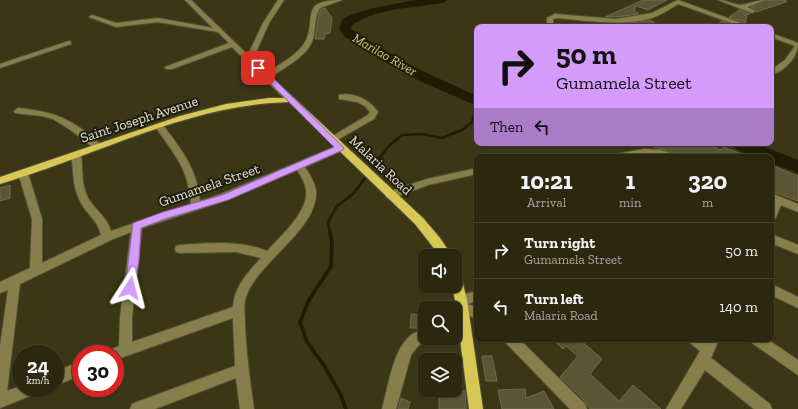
<!DOCTYPE html>
<style>
body{margin:0;font-family:"Zilla Slab",serif;background:#38341e;color:#f1f3f6;height:100vh;display:flex;flex-direction:column;font-size:15px;white-space:nowrap}
*{box-sizing:border-box;margin:0}
p{font-size:13px;color:#a6a69f}
.icon{flex:none;width:22px;height:22px;fill:none;stroke:currentColor;stroke-width:2;stroke-linecap:round;stroke-linejoin:round}
.map{position:relative;flex:1;overflow:hidden}
.panel{position:absolute;left:474px;top:154px;width:300px;height:188px;display:flex;flex-direction:column;background:#2c2810;border-radius:8px;box-shadow:0 1px 3px #0004,0 0 0 1px #484430}
.panel>*{flex:none}
.banner{position:absolute;left:474px;top:24px;width:300px;height:122px;border-radius:8px;box-shadow:0 1px 3px #0004,0 0 0 1px #484430;background:#d59bfb;color:#111;overflow:hidden}
.buttons{position:absolute;left:418px;top:249px;display:grid;gap:8px}
.buttons a{display:grid;place-items:center;width:44px;height:44px;border-radius:8px;background:#2c2810;box-shadow:0 1px 3px #0004,0 0 0 1px #484430;font-size:20px}
.speed{position:absolute;left:12px;top:345px;display:flex;gap:8px;font-size:20px;font-weight:700;text-align:center}
.speed>*{display:grid;place-content:center;width:52px;height:52px;border-radius:50%;background:#2c2810;box-shadow:0 1px 3px #0004,0 0 0 1px #484430;line-height:1}
.speed small{font-size:10px;font-weight:400}
.speed .limit{border:6px solid #d22;background:#fff;color:#111}
.pin{position:absolute;display:grid;place-items:center;width:34px;height:34px;color:#fff;margin:-17px;border-radius:8px;box-shadow:0 2px 6px #0006}
.me{position:absolute;width:44px;margin:-22px;rotate:9deg;stroke-linejoin:round;filter:drop-shadow(0 0 3px #0008)}
.turn{display:flex;align-items:center;gap:14px;height:84px;padding:0 16px;font-size:18px}
.turn .icon{width:52px;height:52px;stroke-width:2.5}
.turn b{display:block;font-size:28px;line-height:34px}
.then{display:flex;align-items:center;height:38px;padding:0 16px;background:#0003;gap:8px;font-size:15px}
.eta{display:flex;justify-content:space-evenly;align-items:center;height:68px;text-align:center}
.eta b{font-size:24px;font-weight:800;line-height:28px}
ul{padding:0;list-style:none}
li{display:flex;align-items:center;gap:12px;height:56px;padding:0 16px;border-top:1px solid #484430}
li div{flex:1}
li b{display:block;font-size:15px}
li em{font-style:normal}
.map>svg:first-child{display:block}
.lines{fill:none;stroke-linecap:round;stroke-linejoin:round}
.stream-far1{stroke:#1f1b04;stroke-width:2.5}
.stream{stroke:#1f1b04;stroke-width:3.5}
.river{fill:#1f1b04;fill-rule:evenodd}
.building{fill:#5a5635;stroke:#706b4a}
.minor-casing{stroke:#565234;stroke-width:2}
.major-casing{stroke:#565234;stroke-width:2}
.minor{fill:#867f4b;fill-rule:evenodd}
.major{fill:#d7c754;fill-rule:evenodd}
.route{fill:#d59bfb;stroke:#8a65a3}
.labels{text-anchor:middle;stroke-width:4;stroke-linejoin:round;paint-order:stroke}
.far-water-label{font-size:13px;font-style:italic;fill:#ddce63;stroke:#1f1d10}
.street-label{font-size:14px;fill:#e6e4d1;stroke:#1f1d10}
</style>
<div class="map">
<svg width="798" height="409" viewBox="0 0 798 409">
<rect width="100%" height="100%" fill="#3b3616"/>
<g class="lines">
<path class="stream-far1" d="M 374,165 L 389,146 L 402,135 L 422,134 L 442,138 L 462,130 L 472,122 L 477,101
M 330,233 L 328,222 L 337,206 L 353,194 L 365,178"/>
<path class="stream" d="M 330,232 L 332,243 L 331,266 L 309,300 L 300,322 L 307,342 L 323,364 L 340,393 L 346,409"/>
<path class="river" d="M 416,0 L 447,0 L 445,2 L 441,3 C 412,8 378,8 352,25 L 351,29 L 369,41 L 416,68 L 477,96 L 477,106 L 422,82 L 390,65 L 345,37 L 339,29 L 342,20 L 350,15 L 373,8 Z
M 731,143 L 755,143 L 798,160 L 798,173 L 771,163 L 771,157 C 759,157 737,154 731,143 Z"/>
</g>
<path class="building" d="M 643,0 L 667,0 L 648,10 L 636,6 L 634,10 L 639,14 L 616,17 L 605,17 Z
M 767,0 L 786,0 L 786,2 L 756,12 L 755,9 L 751,7 Z
M 325,8 L 332,18 L 330,33 L 325,34 L 324,39 L 315,39 L 319,14 L 321,9 Z
M 739,10 L 750,14 L 744,15 L 747,16 L 745,23 L 729,17 Z
M 650,20 L 661,27 L 634,27 L 631,23 Z
M 722,21 L 738,27 L 714,27 Z
M 649,143 L 687,143 L 693,145 L 695,143 L 705,143 L 721,150 L 723,147 L 747,156 L 686,157 L 648,145 Z
M 771,165 L 798,176 L 798,201 L 771,191 Z
M 10,185 L 10,198 L 0,201 L 0,188 Z
M 411,314 L 425,315 L 425,327 L 420,328 L 410,328 Z
M 552,339 L 579,339 L 602,359 L 590,374 L 619,401 L 633,385 L 661,409 L 590,409 L 581,397 L 560,377 L 578,356 L 566,346 L 563,349 Z
M 482,356 L 492,356 L 497,381 L 486,381 Z
M 525,389 L 526,398 L 544,391 L 554,409 L 502,409 L 498,390 Z
M 439,391 L 465,391 L 466,409 L 439,409 Z
M 401,398 L 410,402 L 408,409 L 398,409 Z"/>
<g class="lines">
<g class="minor-casing">
<path id="minor" d="M 185,0 L 191,0 L 248,55 L 263,23 L 278,0 L 284,0 L 269,23 L 253,59 L 267,73 C 279,64 295,57 304,44 C 319,21 296,0 342,0 L 320,8 C 314,17 316,29 313,39 C 308,56 285,67 271,77 L 294,98 L 294,102 L 288,102 L 232,47 L 172,69 L 166,69 L 165,67 L 229,43 L 218,32 L 158,22 L 116,27 L 89,17 L 92,15 L 116,23 L 158,18 L 213,28 Z
M 678,0 L 752,27 L 743,27 L 678,4 C 671,8 664,13 657,16 C 629,28 585,20 556,18 L 553,19 L 553,27 L 547,27 L 547,18 L 555,14 L 616,19 L 652,13 Z
M 718,0 C 726,0 732,4 740,5 C 745,5 758,0 766,0 L 747,7 L 754,10 L 754,12 L 752,13 Z
M 771,33 L 798,43 C 798,57 785,71 771,75 L 771,70 L 785,60 L 795,46 L 771,37 Z
M 69,41 L 71,42 L 71,44 L 0,68 L 0,64 Z
M 339,95 C 354,92 370,100 378,112 L 374,119 L 332,143 L 328,140 L 329,138 L 368,115 L 370,112 L 365,106 L 357,102 L 339,99 Z
M 18,108 C 46,111 63,115 86,132 C 92,137 98,141 102,147 L 98,150 L 95,149 L 72,131 L 53,119 L 42,116 L 15,113 L 14,111 Z
M 159,123 L 162,124 C 181,149 197,168 200,201 L 221,194 L 337,146 L 340,145 L 344,148 L 343,150 L 305,167 C 309,174 315,182 316,191 C 318,230 257,262 246,297 C 243,306 245,315 245,324 C 246,352 250,381 254,409 L 240,409 L 236,378 L 155,409 L 130,409 L 132,404 L 137,402 L 235,366 L 233,318 L 115,360 L 115,354 L 109,354 L 110,350 L 119,346 L 120,317 L 131,232 L 111,240 L 20,284 L 7,391 L 21,386 L 21,388 L 39,388 L 37,393 L 0,408 L 0,346 L 8,290 L 0,293 L 0,282 L 30,268 L 32,219 L 18,173 L 23,170 L 28,173 L 42,219 L 42,263 L 101,235 C 98,220 86,214 80,201 C 72,186 74,171 71,155 L 73,153 L 79,153 L 81,155 C 83,169 81,185 88,198 C 95,210 107,217 111,231 L 191,204 C 188,166 174,155 155,126 ZM 297,170 C 301,176 305,182 306,190 C 309,211 281,236 267,251 C 239,240 210,243 180,245 L 176,246 L 175,249 L 176,252 L 180,253 L 236,252 L 261,258 C 248,272 234,287 233,307 L 132,342 L 132,317 L 142,228 L 227,200 Z
M 644,149 L 660,150 L 678,155 L 680,157 L 644,156 L 609,157 L 611,155 Z
M 477,168 L 477,174 L 428,185 L 390,199 L 387,198 L 385,195 L 387,192 L 427,179 Z
M 771,193 L 798,204 L 798,212 L 781,205 L 775,219 L 771,220 L 772,202 L 771,201 Z
M 771,234 L 798,245 L 798,254 L 771,243 Z
M 771,284 L 798,297 L 798,308 L 771,295 Z
M 477,291 L 477,301 L 468,304 L 477,307 L 477,319 L 458,311 L 456,307 L 457,304 L 455,300 L 457,296 Z
M 455,326 L 469,328 L 471,332 L 469,336 L 455,338 Z
M 425,328 L 425,338 L 430,338 L 418,346 L 411,355 L 396,409 L 382,409 C 388,388 392,355 407,339 C 411,334 418,331 425,328 Z
M 504,339 L 519,339 L 585,404 L 587,409 L 570,409 L 506,343 Z
M 688,339 L 719,339 L 711,358 L 770,404 L 772,409 L 754,409 L 705,370 L 681,409 L 666,409 L 700,351 L 690,343 Z
M 750,339 L 767,339 L 798,360 L 798,375 L 752,343 Z
M 81,361 L 81,375 L 55,386 L 55,372 Z"/>
</g>
<g class="major-casing">
<path id="major" d="M 269,98 L 294,98 L 423,218 L 440,238 L 452,256 L 440,256 L 415,224 L 289,102 C 187,105 96,156 0,184 L 0,177 L 180,116 L 226,104 Z
M 455,271 L 459,273 L 461,276 L 467,300 L 483,409 L 469,409 L 455,300 L 452,286 L 455,286 Z"/>
</g>
<use href="#minor" class="minor"/>
<use href="#major" class="major"/>
</g>
<path class="route" d="M 256,66 L 261,66 L 344,148 L 343,150 L 228,200 L 165,219 L 141,228 L 139,260 L 135,288 L 134,291 L 130,293 L 126,291 L 125,288 L 133,223 L 163,212 L 222,195 L 334,147 L 256,69 Z"/>
<g class="labels">
<g class="far-water-label">
<text transform="translate(385 54) rotate(30)" y="5">Marilao River</text>
</g>
<g class="street-label">
<text transform="translate(139 119) rotate(-18)" y="5">Saint Joseph Avenue</text>
<text transform="translate(381 165) rotate(43)" y="5">Malaria Road</text>
<text transform="translate(209 185) rotate(-19)" y="5">Gumamela Street</text>
</g>
</g>
</svg>
<div class="buttons">
<a><svg class="icon" aria-label="sound" viewBox="0 0 24 24"><path d="M4 9h4l5-4v14l-5-4H4zM17 9q2 3 0 6"/></svg></a>
<a><svg class="icon" aria-label="search" viewBox="0 0 24 24"><circle cx="10" cy="10" r="6"/><path d="M15 15l6 6"/></svg></a>
<a><svg class="icon" aria-label="layers" viewBox="0 0 24 24"><path d="M12 4l9 5-9 5-9-5zM3 14l9 5 9-5"/></svg></a>
</div>
<div class="speed"><div>24<small>km/h</small></div><div class="limit">30</div></div>
<div class="pin" style="left:258px;top:68px;background:#d93025"><svg class="icon" aria-label="arrive" viewBox="0 0 24 24"><path d="M6 21V4h12l-3 4 3 4H6"/></svg></div>
<svg class="me" style="left:130px;top:288px" viewBox="-20 -20 40 40"><path d="M0-17L14 15 0 8-14 15z" fill="#d59bfb" stroke="#fff" stroke-width="4"/></svg>
<div class="banner">
<div class="turn"><svg class="icon" aria-label="right" viewBox="0 0 24 24"><path d="M7 20v-9h11M14 6l5 5-5 5"/></svg><div><b>50 m</b>Gumamela Street</div></div>
<div class="then">Then<svg class="icon" aria-label="left" viewBox="0 0 24 24"><path d="M17 20v-9H6M10 6l-5 5 5 5"/></svg></div>
</div>
<section class="panel">
<div class="eta">
<div><b>10:21</b><p>Arrival</p></div>
<div><b>1</b><p>min</p></div>
<div><b>320</b><p>m</p></div>
</div>
<ul>
<li><svg class="icon" aria-label="right" viewBox="0 0 24 24"><path d="M7 20v-9h11M14 6l5 5-5 5"/></svg><div><b>Turn right</b><p>Gumamela Street</p></div><em>50 m</em></li>
<li><svg class="icon" aria-label="left" viewBox="0 0 24 24"><path d="M17 20v-9H6M10 6l-5 5 5 5"/></svg><div><b>Turn left</b><p>Malaria Road</p></div><em>140 m</em></li>
</ul>
</section>
</div>
